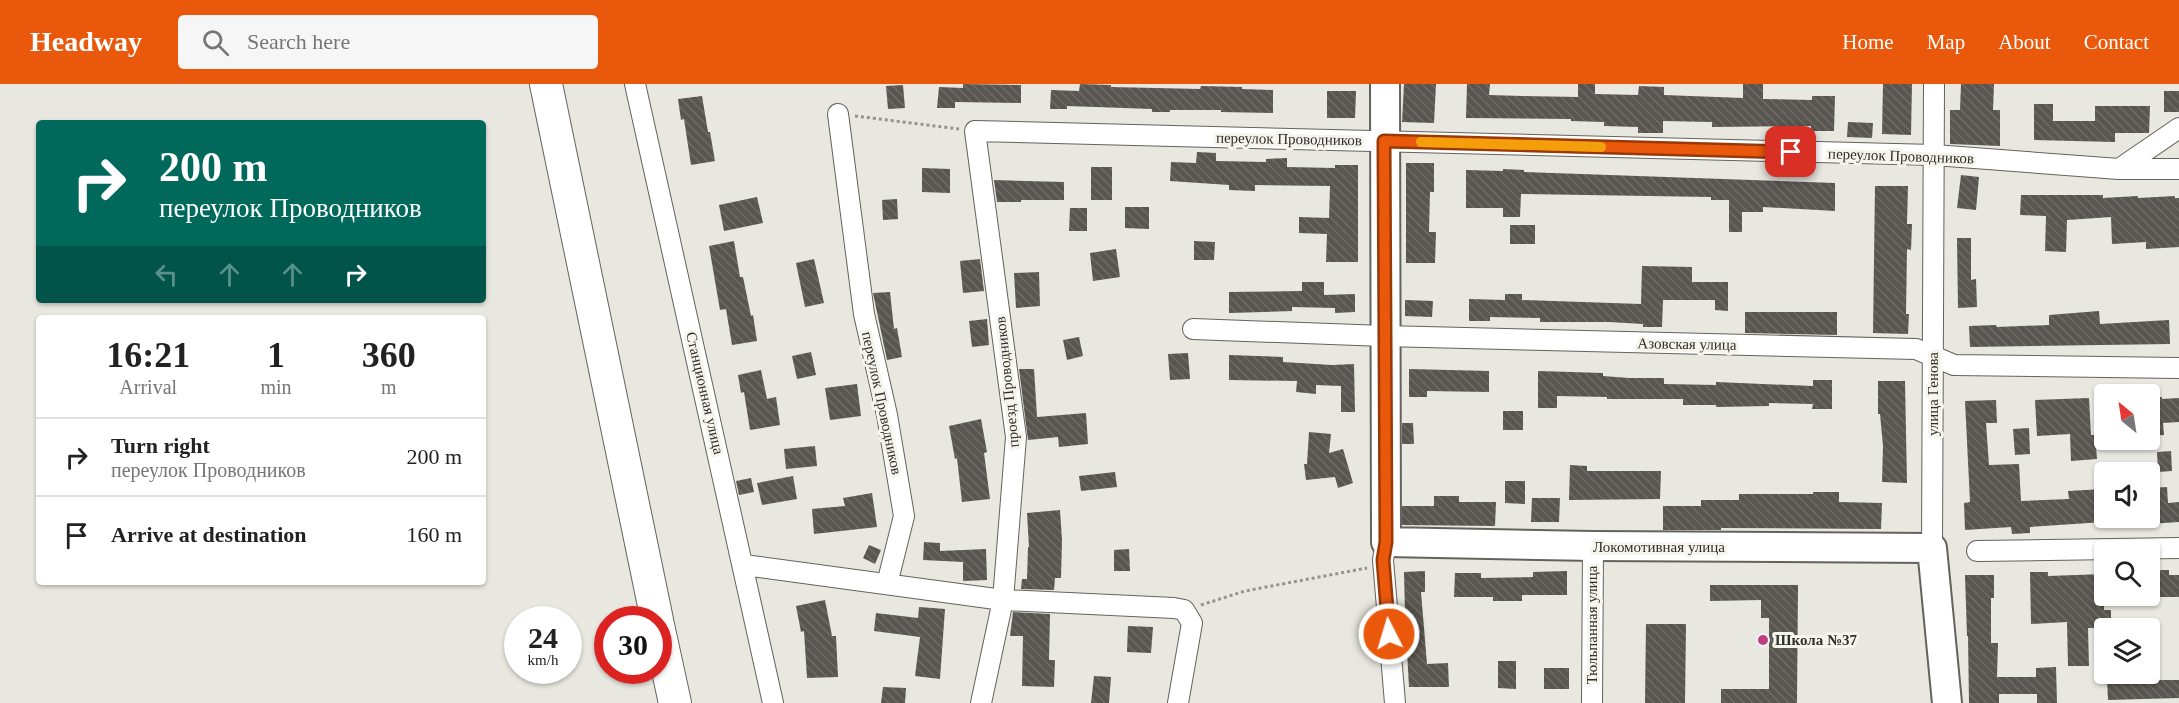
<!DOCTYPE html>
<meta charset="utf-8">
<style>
body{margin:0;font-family:"Times New Roman",serif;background:#f6f6f6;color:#222;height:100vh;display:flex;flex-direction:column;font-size:22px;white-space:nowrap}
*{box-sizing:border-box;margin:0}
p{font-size:20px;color:#767676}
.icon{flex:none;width:33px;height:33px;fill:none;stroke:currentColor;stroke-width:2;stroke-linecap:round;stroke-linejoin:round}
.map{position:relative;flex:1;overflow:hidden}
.sheet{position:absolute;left:36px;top:231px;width:450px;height:270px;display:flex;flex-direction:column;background:#fff;border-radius:6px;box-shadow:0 2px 4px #0004}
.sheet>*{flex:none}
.top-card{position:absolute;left:36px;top:36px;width:450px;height:183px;border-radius:6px;box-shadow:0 2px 4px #0004;background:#00695c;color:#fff;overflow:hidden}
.needle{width:39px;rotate:330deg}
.tools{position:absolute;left:2094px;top:300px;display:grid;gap:12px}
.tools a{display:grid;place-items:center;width:66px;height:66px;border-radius:6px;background:#fff;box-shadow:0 2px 4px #0004;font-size:30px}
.speed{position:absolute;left:504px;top:522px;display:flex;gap:12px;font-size:30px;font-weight:700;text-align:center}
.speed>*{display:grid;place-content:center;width:78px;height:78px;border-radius:50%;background:#fff;box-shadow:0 2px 4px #0004;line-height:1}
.speed small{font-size:15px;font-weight:400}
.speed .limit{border:9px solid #d22;background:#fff;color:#111}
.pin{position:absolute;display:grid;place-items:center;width:51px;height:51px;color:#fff;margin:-26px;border-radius:12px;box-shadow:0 3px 9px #0006}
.me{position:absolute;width:66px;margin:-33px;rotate:355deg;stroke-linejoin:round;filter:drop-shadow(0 0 4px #0008)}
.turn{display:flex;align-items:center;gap:21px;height:126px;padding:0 24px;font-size:27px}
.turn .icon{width:78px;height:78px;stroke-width:2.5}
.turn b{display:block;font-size:42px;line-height:51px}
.lanes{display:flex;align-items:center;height:57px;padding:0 24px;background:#0003;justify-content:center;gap:30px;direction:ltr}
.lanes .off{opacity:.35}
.eta{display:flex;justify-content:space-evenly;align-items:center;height:102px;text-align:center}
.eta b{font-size:36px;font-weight:800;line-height:42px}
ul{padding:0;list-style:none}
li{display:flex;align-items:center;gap:18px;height:78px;padding:0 24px;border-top:2px solid #e0e0e0}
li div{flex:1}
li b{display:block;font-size:22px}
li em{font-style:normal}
header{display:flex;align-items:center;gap:36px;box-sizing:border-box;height:84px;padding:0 30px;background:#ea580c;color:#fff}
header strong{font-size:28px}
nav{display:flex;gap:33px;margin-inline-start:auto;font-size:21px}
.search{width:420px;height:54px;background:#f6f6f6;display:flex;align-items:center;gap:15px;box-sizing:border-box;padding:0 21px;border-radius:6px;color:#767676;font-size:22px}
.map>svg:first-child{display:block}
.building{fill:url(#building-back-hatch)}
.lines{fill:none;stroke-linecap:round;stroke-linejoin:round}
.minor-casing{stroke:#63625c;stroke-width:22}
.secondary-casing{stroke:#63625c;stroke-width:32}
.primary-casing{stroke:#63625c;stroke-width:34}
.path{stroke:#94948e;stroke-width:3;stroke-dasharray:3 3;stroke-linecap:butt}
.minor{stroke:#fff;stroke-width:20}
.secondary{stroke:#fff;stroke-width:28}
.primary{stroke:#fff;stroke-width:32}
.route-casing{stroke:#983908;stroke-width:15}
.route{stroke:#ea580c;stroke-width:10}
.slow{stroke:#f59e0b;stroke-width:10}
.poi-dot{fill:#c03d83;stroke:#f5f4ed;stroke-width:2}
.labels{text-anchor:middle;stroke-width:6;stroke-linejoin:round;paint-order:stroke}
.street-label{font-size:15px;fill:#2f2f2c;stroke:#f5f4ed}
.poi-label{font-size:15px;font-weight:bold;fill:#2f2f2c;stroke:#f5f4ed;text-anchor:start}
</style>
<header>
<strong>Headway</strong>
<div class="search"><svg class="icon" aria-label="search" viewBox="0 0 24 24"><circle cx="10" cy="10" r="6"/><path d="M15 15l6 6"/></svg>Search here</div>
<nav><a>Home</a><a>Map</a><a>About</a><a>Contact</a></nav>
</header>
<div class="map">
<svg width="2179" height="619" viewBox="0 0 2179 619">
<defs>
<pattern id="building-back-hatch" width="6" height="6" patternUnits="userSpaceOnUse" patternTransform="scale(1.5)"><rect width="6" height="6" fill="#595550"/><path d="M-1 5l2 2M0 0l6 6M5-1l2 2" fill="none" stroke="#6e6b66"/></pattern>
</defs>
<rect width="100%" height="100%" fill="#e8e7e0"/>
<path class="building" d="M 963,0 L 1021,1 L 1021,19 L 955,18 L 955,24 L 937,24 L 939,3 L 963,4 Z
M 1080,0 L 1111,1 L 1111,3 L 1200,5 L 1201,2 L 1242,3 L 1242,5 L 1273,6 L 1273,29 L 1221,28 L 1221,26 L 1170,26 L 1170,28 L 1152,28 L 1152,25 L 1067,22 L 1067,25 L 1050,25 L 1051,6 L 1079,7 Z
M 1404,0 L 1436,0 L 1434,39 L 1402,38 Z
M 1467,0 L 1490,0 L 1489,11 L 1522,12 L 1578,13 L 1578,0 L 1595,0 L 1595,10 L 1638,11 L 1639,2 L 1664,3 L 1664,11 L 1743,14 L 1743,0 L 1763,0 L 1763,15 L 1812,16 L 1812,12 L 1835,12 L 1834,47 L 1811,47 L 1811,42 L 1712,43 L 1712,38 L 1663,37 L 1663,49 L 1638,49 L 1638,43 L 1604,42 L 1604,38 L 1571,37 L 1571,35 L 1466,34 Z
M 1883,0 L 1912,0 L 1911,51 L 1882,50 Z
M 1961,0 L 1994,0 L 1993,26 L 2000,26 L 2000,62 L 1950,60 L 1950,26 L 1960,26 Z
M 903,1 L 905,24 L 888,25 L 886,2 Z
M 1327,7 L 1356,7 L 1355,34 L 1327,34 Z
M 2164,7 L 2179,7 L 2179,28 L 2164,28 Z
M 702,12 L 708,48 L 710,48 L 715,77 L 691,81 L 684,35 L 681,36 L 678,15 Z
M 2034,20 L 2053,20 L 2053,37 L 2095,37 L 2095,22 L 2150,22 L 2149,49 L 2115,49 L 2115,58 L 2034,56 Z
M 1848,38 L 1873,39 L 1872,54 L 1847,53 Z
M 1197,68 L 1216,69 L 1216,77 L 1266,78 L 1266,75 L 1287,74 L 1287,83 L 1335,84 L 1335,81 L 1358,81 L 1358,178 L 1326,178 L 1327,150 L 1299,149 L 1299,133 L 1329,134 L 1330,102 L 1255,101 L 1255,107 L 1229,106 L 1229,101 L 1170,97 L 1171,78 L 1196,79 Z
M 1406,79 L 1434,79 L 1434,108 L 1430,108 L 1429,148 L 1436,148 L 1435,179 L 1406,179 Z
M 1091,83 L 1112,83 L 1112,116 L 1091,116 Z
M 922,84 L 950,85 L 950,109 L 922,108 Z
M 1503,85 L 1524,86 L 1524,88 L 1835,99 L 1835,127 L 1763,123 L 1763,128 L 1742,128 L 1742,148 L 1729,148 L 1729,116 L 1711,116 L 1711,113 L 1521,110 L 1520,133 L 1503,133 L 1503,124 L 1466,124 L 1466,86 L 1503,87 Z
M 1961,91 L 1979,93 L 1976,126 L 1957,124 Z
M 994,96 L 1064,98 L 1064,116 L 1021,116 L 1021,118 L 997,118 Z
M 1875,102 L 1908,102 L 1907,140 L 1912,140 L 1911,166 L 1907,165 L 1906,230 L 1909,230 L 1908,250 L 1873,249 Z
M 2021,111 L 2103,111 L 2103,114 L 2138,112 L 2138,114 L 2175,112 L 2175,114 L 2179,114 L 2179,163 L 2146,165 L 2146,158 L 2112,160 L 2111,133 L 2067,136 L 2066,168 L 2045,167 L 2046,132 L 2020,131 Z
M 757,113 L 763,139 L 724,147 L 719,121 Z
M 897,115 L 898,135 L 883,136 L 882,116 Z
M 1125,123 L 1149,123 L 1149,145 L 1125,144 Z
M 1070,124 L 1087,124 L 1087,147 L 1069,147 Z
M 1510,141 L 1535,141 L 1535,160 L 1510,160 Z
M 1957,154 L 1971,154 L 1971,196 L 1976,195 L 1977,223 L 1958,224 Z
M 734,157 L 740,193 L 743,193 L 751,232 L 753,231 L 757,257 L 732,261 L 726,225 L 720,226 L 709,162 Z
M 1194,157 L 1215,158 L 1214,176 L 1194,176 Z
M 1116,165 L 1120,193 L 1093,197 L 1090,169 Z
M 814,175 L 824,219 L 805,223 L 796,179 Z
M 980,175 L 984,207 L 963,209 L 960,177 Z
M 1642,182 L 1692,183 L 1692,198 L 1728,198 L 1728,227 L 1715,226 L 1715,216 L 1663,216 L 1662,243 L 1643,243 L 1643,240 L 1609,238 L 1540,238 L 1540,234 L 1490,233 L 1490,237 L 1469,237 L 1469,215 L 1505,216 L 1505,210 L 1522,210 L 1522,216 L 1641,220 Z
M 1039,188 L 1040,222 L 1016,224 L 1014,189 Z
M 1302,198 L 1324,198 L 1324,211 L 1355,210 L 1355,228 L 1335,229 L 1335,224 L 1292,223 L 1292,227 L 1229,229 L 1229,208 L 1302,207 Z
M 890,208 L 894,245 L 897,244 L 902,273 L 887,276 L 873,209 Z
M 1405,216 L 1433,217 L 1432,233 L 1405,232 Z
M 2099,227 L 2100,240 L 2169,236 L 2170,260 L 1970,263 L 1969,242 L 1996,241 L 1997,243 L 2049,241 L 2049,231 Z
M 1745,228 L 1837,228 L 1837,251 L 1745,249 Z
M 987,235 L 989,261 L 972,263 L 969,237 Z
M 1079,253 L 1083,272 L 1067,276 L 1063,256 Z
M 811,268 L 816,291 L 797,295 L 792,272 Z
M 1188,269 L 1190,295 L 1170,296 L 1168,270 Z
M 1229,271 L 1283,273 L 1283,278 L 1332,281 L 1354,280 L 1355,328 L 1341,328 L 1341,302 L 1316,301 L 1316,310 L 1296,308 L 1297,297 L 1229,296 Z
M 1019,285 L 1034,285 L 1037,333 L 1086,329 L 1088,360 L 1059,363 L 1058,353 L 1028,356 Z
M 1409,285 L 1489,287 L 1489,308 L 1427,307 L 1427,313 L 1409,313 Z
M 761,286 L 767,315 L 776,313 L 780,341 L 750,346 L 744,308 L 741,309 L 738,291 Z
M 1538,287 L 1603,289 L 1603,292 L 1629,294 L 1664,294 L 1664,300 L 1716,301 L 1716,298 L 1813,302 L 1813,296 L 1832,296 L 1832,325 L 1812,325 L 1813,320 L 1769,319 L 1769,322 L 1716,323 L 1716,321 L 1683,321 L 1683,315 L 1607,315 L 1607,313 L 1557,312 L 1557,324 L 1538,324 Z
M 1878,297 L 1905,297 L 1907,399 L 1882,398 L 1883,362 L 1880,330 L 1878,330 Z
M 857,300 L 861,332 L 830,336 L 825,304 Z
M 2162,313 L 2162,315 L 2179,314 L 2179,338 L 2163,339 L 2164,351 L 2150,352 L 2150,314 Z
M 2089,314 L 2091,351 L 2095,351 L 2097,375 L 2071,377 L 2070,350 L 2037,352 L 2035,316 Z
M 1996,316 L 1997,339 L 1986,339 L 1989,381 L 2019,380 L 2021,417 L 2069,415 L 2068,407 L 2104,405 L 2104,438 L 2030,443 L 2030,449 L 2012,450 L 2011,443 L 1965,446 L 1964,419 L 1970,418 L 1965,317 Z
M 1503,327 L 1523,327 L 1523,346 L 1503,346 Z
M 981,335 L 987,368 L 984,369 L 990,415 L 962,418 L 957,374 L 955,375 L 949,342 Z
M 1402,339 L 1413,339 L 1414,360 L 1402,360 Z
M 2029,344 L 2030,370 L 2015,371 L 2013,345 Z
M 1309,348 L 1331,350 L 1329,369 L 1343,365 L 1353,399 L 1338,404 L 1335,393 L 1306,396 L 1304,380 L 1307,380 Z
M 815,362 L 817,382 L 786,385 L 784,365 Z
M 2171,367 L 2172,387 L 2158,388 L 2157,368 Z
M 1570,381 L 1587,382 L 1587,387 L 1661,387 L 1660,415 L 1569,416 Z
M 1115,388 L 1117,403 L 1081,407 L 1079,392 Z
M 793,392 L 797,415 L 762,421 L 757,399 Z
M 751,394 L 754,408 L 739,411 L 736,397 Z
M 1505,397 L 1525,397 L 1525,420 L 1505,419 Z
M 2167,403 L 2168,419 L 2179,418 L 2179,438 L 2150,440 L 2150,404 Z
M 1813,408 L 1839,408 L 1839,418 L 1882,419 L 1881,445 L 1721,444 L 1721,446 L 1663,446 L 1663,422 L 1701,422 L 1701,416 L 1739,416 L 1739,410 L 1813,410 Z
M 872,409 L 877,443 L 814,450 L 812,425 L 845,422 L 843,414 Z
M 1434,412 L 1459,412 L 1459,418 L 1496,418 L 1495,442 L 1402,441 L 1402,422 L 1434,422 Z
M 1532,414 L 1560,414 L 1559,438 L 1531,438 Z
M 1060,426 L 1062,456 L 1061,494 L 1055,494 L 1054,506 L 1021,505 L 1022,495 L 1027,495 L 1028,463 L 1029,463 L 1027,429 Z
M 924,458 L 940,459 L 940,467 L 986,465 L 987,496 L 963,497 L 963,478 L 923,476 Z
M 869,461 L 881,466 L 875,480 L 863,474 Z
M 1129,465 L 1130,487 L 1114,487 L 1114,466 Z
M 2150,486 L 2169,486 L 2169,491 L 2179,491 L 2179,513 L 2150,513 Z
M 1425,487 L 1425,508 L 1421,508 L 1427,580 L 1448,579 L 1449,603 L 1409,603 L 1407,567 L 1403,531 L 1405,530 L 1404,488 Z
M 1567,487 L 1567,511 L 1522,511 L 1522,517 L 1493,517 L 1493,513 L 1454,513 L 1455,489 L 1481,489 L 1481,494 L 1533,493 L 1533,488 Z
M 2030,488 L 2048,488 L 2048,492 L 2104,490 L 2104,526 L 2111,526 L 2111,544 L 2088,544 L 2089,582 L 2068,582 L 2067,538 L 2031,540 Z
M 1965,491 L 1994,491 L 1994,514 L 1991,514 L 1991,559 L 1998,559 L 1997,593 L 2036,593 L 2036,584 L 2056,583 L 2057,619 L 2037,619 L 2037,610 L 1999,610 L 1999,619 L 1969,619 L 1968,552 L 1967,552 Z
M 1710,501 L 1798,501 L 1797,619 L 1721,619 L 1721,605 L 1769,605 L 1769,534 L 1761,534 L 1761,516 L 1710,517 Z
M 825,516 L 832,552 L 836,552 L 838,593 L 807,594 L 804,547 L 801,548 L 796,522 Z
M 919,523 L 945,525 L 940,595 L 915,592 L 920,553 L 874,547 L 876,529 L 918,534 Z
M 1013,528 L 1050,530 L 1049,576 L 1055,576 L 1054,603 L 1022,602 L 1023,552 L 1010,552 Z
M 1646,540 L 1686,540 L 1685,619 L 1645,619 Z
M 1128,542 L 1153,543 L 1151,569 L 1127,568 Z
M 1498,577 L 1516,577 L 1516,605 L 1498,604 Z
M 1544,584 L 1569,584 L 1569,605 L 1544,605 Z
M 1094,592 L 1111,593 L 1109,619 L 1091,619 Z
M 2152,593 L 2152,596 L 2179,596 L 2179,614 L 2108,616 L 2107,596 Z
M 883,603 L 906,604 L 905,619 L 881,619 Z"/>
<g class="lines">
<g class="minor-casing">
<path id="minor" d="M 635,0 L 773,619
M 838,30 L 864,230 L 887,331 L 904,432 L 887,500
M 2119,85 L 2179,44
M 1193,245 L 1384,252 L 1916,265 L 1954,281 L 2179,284
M 1386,458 L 1383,476 L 1395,619
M 1932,464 L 1934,0
M 1977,467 L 2179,464
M 744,481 L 1003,516 L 1174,524 L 1184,526 L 1192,539 L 1178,619
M 981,619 L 1003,516 L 1016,353 L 975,47 L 1934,71 L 2119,85 L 2179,85
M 1592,619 L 1593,462"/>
</g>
<g class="secondary-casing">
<path id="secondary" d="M 1385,0 L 1386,458 L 1593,462 L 1932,464 L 1947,619"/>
</g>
<g class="primary-casing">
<path id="primary" d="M 546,0 L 657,536
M 658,541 L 675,619"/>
</g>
<path class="path" d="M 855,32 L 959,45
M 1201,521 L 1245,507 L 1367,484"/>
<use href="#minor" class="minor"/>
<use href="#secondary" class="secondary"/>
<use href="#primary" class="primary"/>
</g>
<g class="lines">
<g class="route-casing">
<path id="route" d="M 1389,550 L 1383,476 L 1386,458 L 1384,57 L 1791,68"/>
</g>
<use href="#route" class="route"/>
<path class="slow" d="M 1421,58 L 1601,63"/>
</g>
<circle class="poi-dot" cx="1763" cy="556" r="6"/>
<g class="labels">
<g class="street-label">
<text transform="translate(1289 55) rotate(1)" y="5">переулок Проводников</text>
<text transform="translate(1901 72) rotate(2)" y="5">переулок Проводников</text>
<text transform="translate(1687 260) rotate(1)" y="5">Азовская улица</text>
<text transform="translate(1007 298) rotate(-96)" y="5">проезд Проводников</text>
<text transform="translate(705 309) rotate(77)" y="5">Станционная улица</text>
<text transform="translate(1933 310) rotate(-90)" y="5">улица Генова</text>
<text transform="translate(882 319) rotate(78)" y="5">переулок Проводников</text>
<text x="1659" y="468">Локомотивная улица</text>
<text transform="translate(1592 541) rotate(-90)" y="5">Тюльпанная улица</text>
</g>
<g class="poi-label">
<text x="1775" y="561">Школа №37</text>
</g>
</g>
</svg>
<div class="tools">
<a><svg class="needle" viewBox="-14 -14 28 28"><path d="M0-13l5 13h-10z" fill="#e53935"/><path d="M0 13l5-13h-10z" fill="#767676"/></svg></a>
<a><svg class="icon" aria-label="sound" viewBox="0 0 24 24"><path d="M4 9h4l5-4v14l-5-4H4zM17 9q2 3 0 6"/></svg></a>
<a><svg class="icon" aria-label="search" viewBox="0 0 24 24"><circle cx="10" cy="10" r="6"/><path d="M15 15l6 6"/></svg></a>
<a><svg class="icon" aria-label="layers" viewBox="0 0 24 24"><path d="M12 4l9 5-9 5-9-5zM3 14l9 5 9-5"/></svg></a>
</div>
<div class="speed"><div>24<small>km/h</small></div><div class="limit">30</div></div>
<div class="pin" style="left:1791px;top:68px;background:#d93025"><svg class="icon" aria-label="arrive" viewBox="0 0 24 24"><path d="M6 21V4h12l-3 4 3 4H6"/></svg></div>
<svg class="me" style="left:1389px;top:550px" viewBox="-20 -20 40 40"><circle r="17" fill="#ea580c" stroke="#fff" stroke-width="3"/><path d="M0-11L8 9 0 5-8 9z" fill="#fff"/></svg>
<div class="top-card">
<div class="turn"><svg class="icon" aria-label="right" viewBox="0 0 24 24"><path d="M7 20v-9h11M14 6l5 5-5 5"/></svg><div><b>200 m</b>переулок Проводников</div></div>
<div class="lanes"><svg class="icon off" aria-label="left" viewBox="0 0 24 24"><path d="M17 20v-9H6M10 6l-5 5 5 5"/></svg><svg class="icon off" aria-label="ahead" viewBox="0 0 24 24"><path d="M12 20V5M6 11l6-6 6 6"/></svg><svg class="icon off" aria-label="ahead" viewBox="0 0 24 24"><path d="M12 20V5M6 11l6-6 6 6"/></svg><svg class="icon" aria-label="right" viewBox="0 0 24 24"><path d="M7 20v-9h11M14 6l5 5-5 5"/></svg></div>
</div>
<section class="sheet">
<div class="eta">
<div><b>16:21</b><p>Arrival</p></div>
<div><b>1</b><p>min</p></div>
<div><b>360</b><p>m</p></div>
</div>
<ul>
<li><svg class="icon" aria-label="right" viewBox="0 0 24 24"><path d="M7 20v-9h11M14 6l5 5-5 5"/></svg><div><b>Turn right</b><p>переулок Проводников</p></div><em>200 m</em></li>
<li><svg class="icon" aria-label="arrive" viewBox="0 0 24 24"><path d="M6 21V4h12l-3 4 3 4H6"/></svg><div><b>Arrive at destination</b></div><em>160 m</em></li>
</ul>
</section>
</div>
